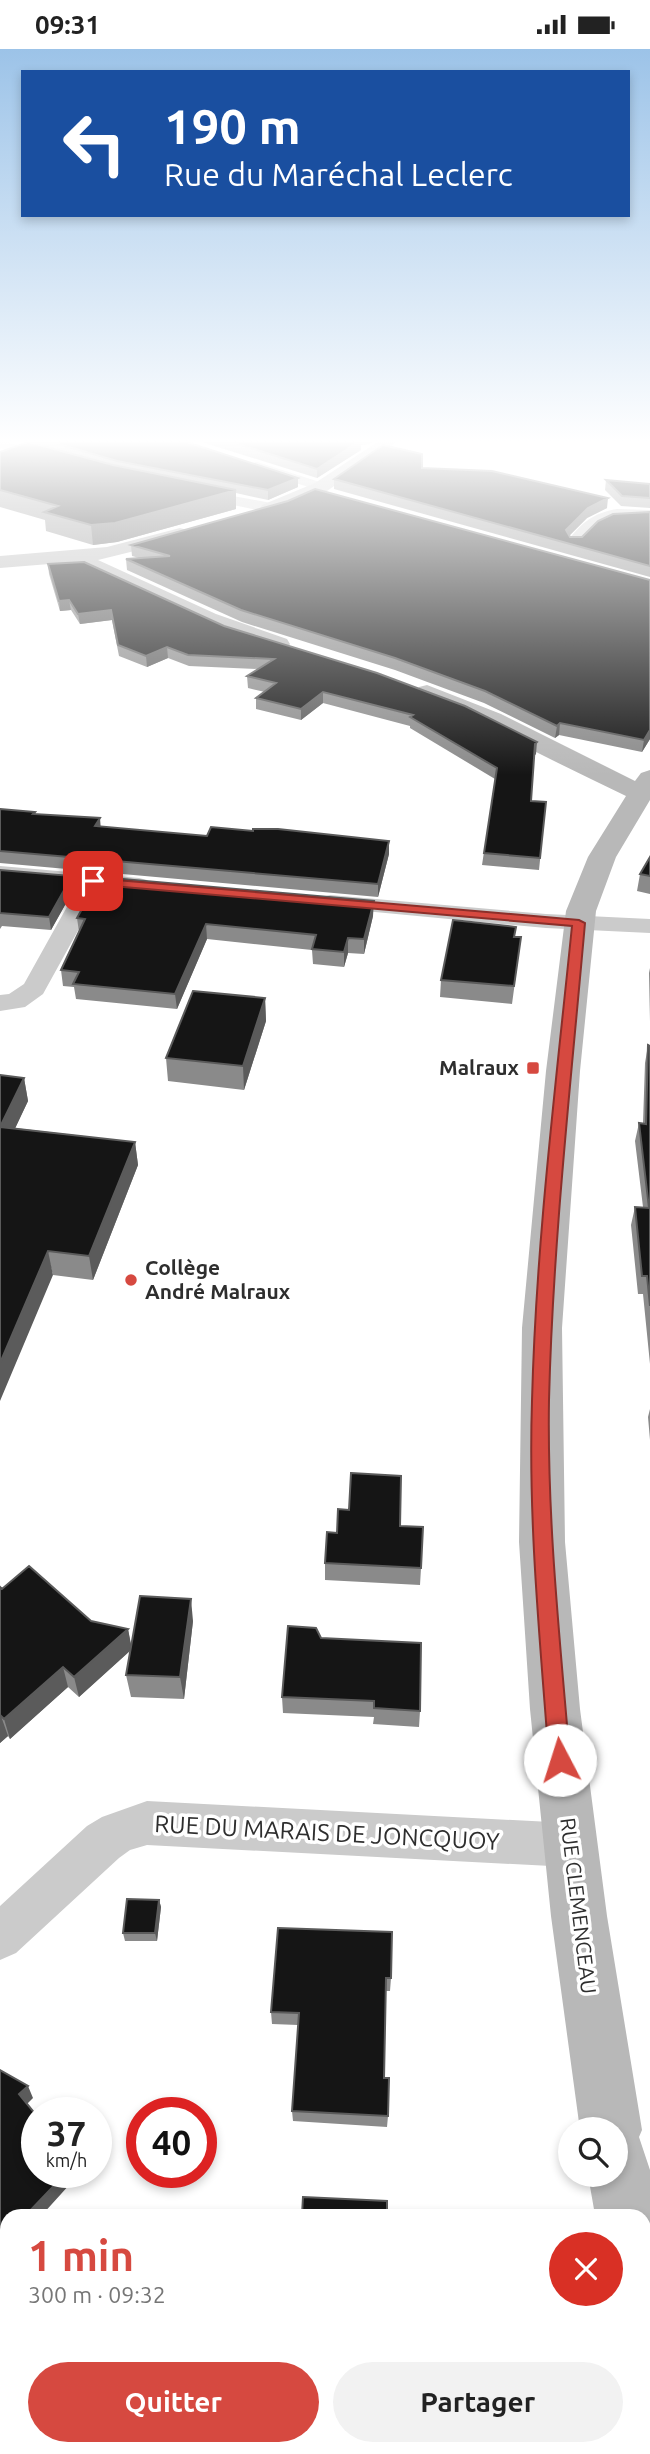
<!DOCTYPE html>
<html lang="fr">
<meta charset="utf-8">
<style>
body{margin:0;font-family:Ubuntu,sans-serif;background:#f2f2f2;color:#222;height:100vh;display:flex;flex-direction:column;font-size:26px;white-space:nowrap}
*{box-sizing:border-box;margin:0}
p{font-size:23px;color:#767676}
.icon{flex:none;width:38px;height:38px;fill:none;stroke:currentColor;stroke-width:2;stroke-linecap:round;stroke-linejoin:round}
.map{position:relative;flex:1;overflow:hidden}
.drawer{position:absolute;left:0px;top:2160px;width:651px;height:247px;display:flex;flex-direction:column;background:#fff;border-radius:21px 21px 0 0;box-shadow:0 4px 10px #0003}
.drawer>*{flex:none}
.guide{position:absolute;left:21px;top:21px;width:609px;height:147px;border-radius:0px;box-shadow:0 4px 10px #0003;background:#1a4fa0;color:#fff;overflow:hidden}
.fabs{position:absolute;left:558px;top:2068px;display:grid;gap:14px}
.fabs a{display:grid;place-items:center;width:70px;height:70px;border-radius:50%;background:#fff;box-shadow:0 4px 10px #0003;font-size:35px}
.speed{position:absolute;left:21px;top:2048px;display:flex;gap:14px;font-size:35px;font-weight:700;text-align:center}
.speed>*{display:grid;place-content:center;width:91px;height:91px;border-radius:50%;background:#fff;box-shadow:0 4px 10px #0003;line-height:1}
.speed small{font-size:18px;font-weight:400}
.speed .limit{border:10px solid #d22;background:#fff;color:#111}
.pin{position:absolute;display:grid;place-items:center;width:60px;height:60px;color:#fff;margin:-30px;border-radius:14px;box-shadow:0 4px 10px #0006}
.me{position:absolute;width:77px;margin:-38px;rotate:355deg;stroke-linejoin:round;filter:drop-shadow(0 0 5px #0008)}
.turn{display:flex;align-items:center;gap:24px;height:147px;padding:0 28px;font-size:32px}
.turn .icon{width:91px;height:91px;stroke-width:2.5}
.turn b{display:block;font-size:49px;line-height:60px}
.round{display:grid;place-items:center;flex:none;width:74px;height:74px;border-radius:37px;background:#f2f2f2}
.headline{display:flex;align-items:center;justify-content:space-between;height:119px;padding:0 28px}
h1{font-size:42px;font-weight:700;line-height:52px;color:#d64940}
.cta{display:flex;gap:14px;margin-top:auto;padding:14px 28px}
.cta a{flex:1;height:80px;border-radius:42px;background:#d64940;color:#fff;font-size:28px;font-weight:700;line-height:80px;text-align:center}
.cta a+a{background:#f2f2f2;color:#222}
.status{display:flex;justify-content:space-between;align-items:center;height:49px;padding:0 35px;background:#fff;direction:ltr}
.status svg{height:19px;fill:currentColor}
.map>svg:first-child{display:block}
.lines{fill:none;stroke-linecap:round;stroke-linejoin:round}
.path{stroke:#cbcbcb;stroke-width:7;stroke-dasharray:6 6;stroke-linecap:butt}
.street{fill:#cbcbcb;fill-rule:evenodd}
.secondary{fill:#b8b8b8;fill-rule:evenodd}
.wall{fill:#8a8a8a}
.shaded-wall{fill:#5b5b5b}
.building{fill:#151515;stroke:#5b5b5b;stroke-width:2}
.route{fill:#d64940;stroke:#8b2f2a;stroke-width:2}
.poi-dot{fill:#d64940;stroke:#fff;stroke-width:2.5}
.labels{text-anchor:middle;stroke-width:7;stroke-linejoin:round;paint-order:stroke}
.poi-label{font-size:21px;font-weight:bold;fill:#2e2e2e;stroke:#fff;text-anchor:end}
.street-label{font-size:21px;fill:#2e2e2e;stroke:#fff}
.near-street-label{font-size:24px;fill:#2e2e2e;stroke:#fff}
</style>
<div class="status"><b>09:31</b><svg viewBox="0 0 49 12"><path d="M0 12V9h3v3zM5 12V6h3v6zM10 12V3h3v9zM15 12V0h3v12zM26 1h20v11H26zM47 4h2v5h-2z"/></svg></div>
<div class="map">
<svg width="650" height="2405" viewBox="0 0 650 2405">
<rect width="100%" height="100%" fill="#fff"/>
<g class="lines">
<path class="path" d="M 619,2399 L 620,2405"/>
<path class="street" d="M 0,391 L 57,407 L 59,410 L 52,414 L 0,399 Z
M 257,413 L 326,435 L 328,438 L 321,442 L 252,420 L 250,417 L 252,414 Z
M 195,440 L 271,454 L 279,459 L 271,464 L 190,447 L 188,444 Z
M 617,460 L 650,461 L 650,471 C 619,468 600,470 581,496 L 569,496 L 567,493 C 581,474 593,464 617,460 Z
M 0,817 L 139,829 L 147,831 L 151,836 L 147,841 L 139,843 L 101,840 L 43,945 L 25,958 L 0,962 L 0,946 L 9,945 L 24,935 L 78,838 L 0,831 Z
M 330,846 L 546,865 L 650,870 L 650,884 L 546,879 L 322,858 L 318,853 L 322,848 Z
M 147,1752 L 570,1774 L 586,1780 L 592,1796 L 586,1812 L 570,1818 L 147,1796 L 130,1801 L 119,1809 L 16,1904 L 0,1911 L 0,1857 L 87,1777 L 102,1768 Z"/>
<path class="secondary" d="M 382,390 L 401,390 L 327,442 L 276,464 L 269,466 L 260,460 L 262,456 L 315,434 Z
M 180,479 L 187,481 L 190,485 L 187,489 L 98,511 L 216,565 L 287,590 L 290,595 L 287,600 L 271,600 L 200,575 L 95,526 L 74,513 L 0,519 L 0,507 L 107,498 Z
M 427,636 L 501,665 L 635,732 L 641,724 L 650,721 L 650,751 L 616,808 L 596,862 L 580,1022 L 562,1279 L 565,1493 L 580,1660 L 607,1867 L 642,2081 L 639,2088 L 650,2121 L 650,2188 L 644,2191 L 644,2166 L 595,2166 L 588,2126 L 616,2126 L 616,2081 L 580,2081 L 551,1867 L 530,1660 L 519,1493 L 522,1279 L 546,1022 L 566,862 L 588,808 L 626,747 C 556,714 489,678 419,648 L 415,643 L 419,638 Z
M 644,2235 L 650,2237 L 650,2338 L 644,2335 Z"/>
</g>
<path class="wall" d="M 10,390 L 177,390 L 298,438 L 268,451 L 236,444 L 236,460 L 117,493 L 93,496 L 46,482 L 45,471 L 0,458 L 0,403 L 25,394 Z
M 192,390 L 378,390 L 369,395 L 361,396 L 361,401 L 317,429 Z
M 422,419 L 607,459 L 587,469 L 569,487 L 570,488 L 582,488 L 650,463 L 650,528 L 334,440 L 334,430 Z
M 606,431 L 650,435 L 650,459 L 621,457 L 605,441 Z
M 131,496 L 650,531 L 650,690 L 642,703 L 559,686 L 555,689 L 484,654 L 395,621 L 242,573 L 127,521 L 126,510 L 139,509 L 132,507 Z
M 48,515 L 224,577 L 536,705 L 534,706 L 531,752 L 546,753 L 539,821 L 482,816 L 495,730 L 410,679 L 410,677 L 323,654 L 301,671 L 256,660 L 256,649 L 265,643 L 248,639 L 247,627 L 258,620 L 189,617 L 168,609 L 147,618 L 119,607 L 112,571 L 80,575 L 71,561 L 60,562 L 49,525 Z
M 0,760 L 35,763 L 36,765 L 101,778 L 389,805 L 378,848 L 0,814 Z
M 650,808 L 650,845 L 637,842 L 640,825 Z
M 0,821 L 72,827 L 74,840 L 51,881 L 2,877 L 0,880 Z
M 373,867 L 364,905 L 348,904 L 344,918 L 313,915 L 312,901 L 207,890 L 177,960 L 76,950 L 74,938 L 63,937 L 61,921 L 79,883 L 77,869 Z
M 515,888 L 521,888 L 512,955 L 440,948 L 441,931 Z
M 650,919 L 650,972 L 649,924 Z
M 265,949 L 266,972 L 244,1041 L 168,1032 L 166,1009 Z
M 648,996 L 650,997 L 650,1315 L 643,1245 L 638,1245 L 631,1176 L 635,1158 L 643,1158 L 635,1092 L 639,1074 L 643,1074 L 645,1014 Z
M 0,1026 L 24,1029 L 28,1052 L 15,1079 L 135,1093 L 138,1116 L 93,1231 L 53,1226 Z
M 650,1360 L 650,1391 L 648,1368 Z
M 400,1477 L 421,1519 L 420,1536 L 325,1531 L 325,1514 L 337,1484 Z
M 0,1538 L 91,1572 L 128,1580 L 131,1598 L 193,1572 L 184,1650 L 131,1648 L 126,1626 L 131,1601 L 79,1648 L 68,1638 L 10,1690 L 8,1687 L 0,1694 Z
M 321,1589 L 420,1662 L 419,1678 L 373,1675 L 374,1668 L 283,1664 L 282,1648 Z
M 159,1851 L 161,1858 L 157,1892 L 125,1892 L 123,1884 Z
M 278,1879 L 391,1929 L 390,1942 L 386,1942 L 384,2029 L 388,2067 L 387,2078 L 293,2072 L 292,2062 L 298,1976 L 272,1975 L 271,1963 Z"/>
<path class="shaded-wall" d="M 346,390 L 378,390 L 369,395 L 361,396 L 361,401 L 317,429 L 317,420 Z
M 402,390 L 437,390 L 402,392 Z
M 298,429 L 298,438 L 268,451 L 268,441 Z
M 236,441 L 236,460 L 117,493 L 93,496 L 91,476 Z
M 608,449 L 607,459 L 587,469 L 565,491 L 566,481 L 588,459 Z
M 69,551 L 71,561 L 60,562 L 59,552 Z
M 111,561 L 112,571 L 80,575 L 78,565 Z
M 167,598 L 168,609 L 147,618 L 146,607 Z
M 323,643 L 323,654 L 301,671 L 301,660 Z
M 560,674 L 559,686 L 555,689 L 557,677 Z
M 650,681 L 650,690 L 642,703 L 644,691 Z
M 537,693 L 536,705 L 534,707 L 535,695 Z
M 100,769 L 101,782 L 95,777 Z
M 389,792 L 389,805 L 378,848 L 378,835 Z
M 72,827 L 74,840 L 51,881 L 49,868 Z
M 374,852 L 373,867 L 364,905 L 364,890 Z
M 206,875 L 207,890 L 177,960 L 175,945 Z
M 348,889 L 348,904 L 344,918 L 344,903 Z
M 265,949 L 266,972 L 244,1041 L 243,1017 Z
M 24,1029 L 28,1052 L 5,1101 L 0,1078 Z
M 135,1093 L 138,1116 L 93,1231 L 89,1207 Z
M 48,1202 L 53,1226 L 0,1352 L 0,1314 Z
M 191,1550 L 193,1572 L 184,1650 L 180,1628 Z
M 128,1580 L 132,1600 L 79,1648 L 74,1628 Z
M 63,1618 L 68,1638 L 10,1690 L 4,1670 Z
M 1,1667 L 8,1687 L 0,1694 L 0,1668 Z
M 159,1851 L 161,1858 L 157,1892 L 155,1884 Z
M 28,2037 L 33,2049 L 25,2057 L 19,2045 Z
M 67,2123 L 79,2123 L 80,2124 L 42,2166 L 26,2166 Z
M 1,2176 L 7,2186 L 0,2194 L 0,2177 Z"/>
<path class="building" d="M 41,390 L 177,390 L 298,429 L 268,441 L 117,412 Z
M 222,390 L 354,390 L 361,391 L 317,420 Z
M 28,393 L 113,416 L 236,441 L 115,474 L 91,476 L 44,463 L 58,457 L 0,441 L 0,403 Z
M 383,396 L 422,405 L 422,419 L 492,422 L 608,449 L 588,459 L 566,481 L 570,488 L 582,488 L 598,472 L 613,465 L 650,463 L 650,517 L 334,430 Z
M 606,431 L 650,435 L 650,449 L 622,447 Z
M 315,440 L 650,531 L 650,681 L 644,691 L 560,674 L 557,677 L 485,642 L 395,609 L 241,561 L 126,510 L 170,507 L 131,496 L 288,452 Z
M 84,513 L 224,577 L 377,624 L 465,657 L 537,693 L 535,695 L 531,752 L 546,753 L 540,809 L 484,804 L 497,719 L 410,668 L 413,666 L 323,643 L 301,660 L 256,649 L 276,634 L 247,627 L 274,610 L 188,606 L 167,598 L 146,607 L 118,596 L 111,561 L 78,565 L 69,551 L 59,552 L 48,515 Z
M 0,760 L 35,763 L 33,765 L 100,769 L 95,777 L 207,787 L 211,778 L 253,782 L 253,780 L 278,780 L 389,792 L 378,835 L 0,802 Z
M 650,808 L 650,827 L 640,825 Z
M 0,821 L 72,827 L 49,868 L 0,864 Z
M 100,828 L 374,852 L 364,890 L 348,889 L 344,903 L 312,900 L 316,886 L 206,875 L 175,945 L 73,935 L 79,923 L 61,921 L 85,870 L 77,869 Z
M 453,871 L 516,878 L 514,888 L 521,888 L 514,937 L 441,931 Z
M 193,942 L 265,949 L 243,1017 L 166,1009 Z
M 648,996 L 650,997 L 650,1257 L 647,1227 L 642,1227 L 635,1158 L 649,1159 L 639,1074 L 646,1075 Z
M 0,1026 L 24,1029 L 0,1078 L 135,1093 L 89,1207 L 48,1202 L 0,1314 Z
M 351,1424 L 401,1427 L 400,1477 L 423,1478 L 421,1519 L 325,1514 L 327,1483 L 337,1484 L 338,1460 L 349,1461 Z
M 29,1517 L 91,1572 L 128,1580 L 74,1628 L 63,1618 L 4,1670 L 1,1667 L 0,1668 L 0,1538 L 2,1540 Z
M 140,1547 L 191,1550 L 180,1628 L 126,1626 Z
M 288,1577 L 316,1579 L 321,1589 L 421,1594 L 420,1662 L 374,1659 L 374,1652 L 282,1648 Z
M 127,1850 L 159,1851 L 155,1884 L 123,1884 Z
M 278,1879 L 392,1883 L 391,1929 L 386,1929 L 384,2029 L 389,2029 L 388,2067 L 292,2062 L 299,1964 L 271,1963 Z
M 0,2021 L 28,2037 L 19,2045 L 37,2067 L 37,2123 L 67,2123 L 26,2166 L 7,2166 L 7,2185 L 1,2176 L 0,2177 Z
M 303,2148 L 387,2152 L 387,2166 L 302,2166 Z"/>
<linearGradient id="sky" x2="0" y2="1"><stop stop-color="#9cc3e8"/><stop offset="0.54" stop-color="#fff"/><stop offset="1" stop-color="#fff" stop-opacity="0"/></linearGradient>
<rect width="650" height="726" fill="url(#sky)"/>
<path class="route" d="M 93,829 L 579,871 L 585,874 C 571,1033 553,1191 549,1351 C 547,1471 560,1591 570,1711 L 567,1718 L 560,1721 L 552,1718 L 549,1711 C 540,1591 528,1472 532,1352 C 536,1193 556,1035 572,877 L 89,835 L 87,832 Z"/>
<g class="poi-dot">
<rect x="526" y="1012" width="14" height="14" rx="3.5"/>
<circle cx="131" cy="1231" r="7"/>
</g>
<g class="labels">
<g class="poi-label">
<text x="519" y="1026">Malraux</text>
<text x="145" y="1226" text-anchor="start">Collège<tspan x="145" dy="24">André Malraux</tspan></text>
</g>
<g class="street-label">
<text transform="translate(578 1857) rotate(83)" y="7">RUE CLEMENCEAU</text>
</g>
<g class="near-street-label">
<text transform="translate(327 1784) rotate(3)" y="8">RUE DU MARAIS DE JONCQUOY</text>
</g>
</g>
</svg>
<div class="fabs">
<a><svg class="icon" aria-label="search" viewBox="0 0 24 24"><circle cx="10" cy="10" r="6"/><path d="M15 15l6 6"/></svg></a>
</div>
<div class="speed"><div>37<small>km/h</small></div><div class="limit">40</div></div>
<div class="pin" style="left:93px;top:832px;background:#d93025"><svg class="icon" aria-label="arrive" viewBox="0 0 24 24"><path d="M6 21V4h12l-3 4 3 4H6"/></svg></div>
<svg class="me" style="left:560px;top:1711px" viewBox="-20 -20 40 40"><circle r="19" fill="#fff"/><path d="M0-13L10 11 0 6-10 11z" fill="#d64940"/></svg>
<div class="guide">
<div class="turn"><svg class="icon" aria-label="left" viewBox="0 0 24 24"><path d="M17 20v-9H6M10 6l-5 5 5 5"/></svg><div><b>190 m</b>Rue du Maréchal Leclerc</div></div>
</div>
<section class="drawer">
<div class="headline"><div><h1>1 min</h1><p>300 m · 09:32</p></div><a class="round" style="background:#d93025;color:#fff"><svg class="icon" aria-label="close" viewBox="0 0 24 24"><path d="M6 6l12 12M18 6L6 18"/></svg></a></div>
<div class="cta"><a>Quitter</a><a>Partager</a></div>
</section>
</div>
